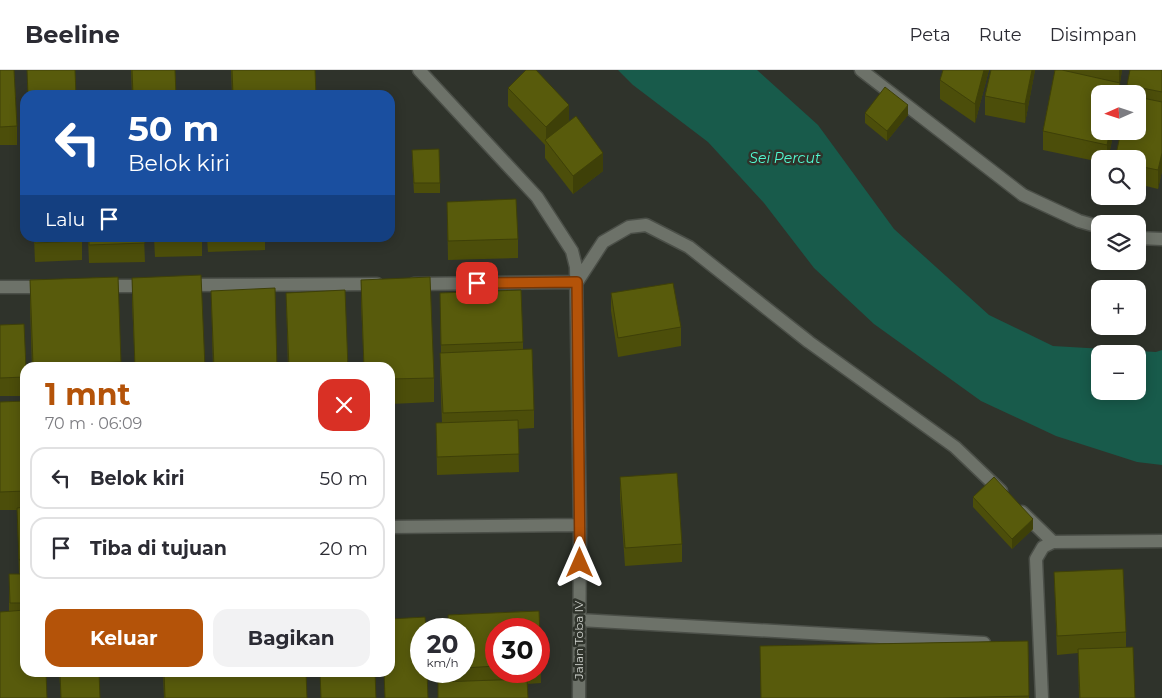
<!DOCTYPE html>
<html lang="id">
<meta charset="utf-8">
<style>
body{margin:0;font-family:Montserrat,sans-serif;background:#f2f2f3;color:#2b2b33;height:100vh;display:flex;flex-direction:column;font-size:19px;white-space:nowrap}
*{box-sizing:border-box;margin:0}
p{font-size:16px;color:#7c7c81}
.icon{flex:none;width:28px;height:28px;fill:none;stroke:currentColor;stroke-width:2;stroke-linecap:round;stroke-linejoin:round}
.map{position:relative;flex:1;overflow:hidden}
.drawer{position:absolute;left:20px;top:292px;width:375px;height:315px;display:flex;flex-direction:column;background:#fff;border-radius:15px;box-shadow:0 2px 12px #0003}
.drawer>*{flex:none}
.guide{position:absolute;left:20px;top:20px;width:375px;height:152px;border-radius:15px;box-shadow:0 2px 12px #0003;background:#1a4fa0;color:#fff;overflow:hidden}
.needle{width:32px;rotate:267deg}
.buttons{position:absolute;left:1091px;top:15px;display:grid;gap:10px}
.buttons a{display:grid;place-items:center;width:55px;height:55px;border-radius:10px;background:#fff;box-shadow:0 2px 12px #0003;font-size:25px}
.speed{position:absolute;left:410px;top:548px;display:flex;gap:10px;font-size:25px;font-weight:700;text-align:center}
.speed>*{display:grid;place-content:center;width:65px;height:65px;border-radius:50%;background:#fff;box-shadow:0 2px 12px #0003;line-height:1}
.speed small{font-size:12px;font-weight:400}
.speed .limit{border:8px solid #d22;background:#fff;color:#111}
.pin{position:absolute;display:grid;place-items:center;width:42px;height:42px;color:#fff;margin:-21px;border-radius:10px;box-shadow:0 2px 8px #0006}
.me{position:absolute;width:55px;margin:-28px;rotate:0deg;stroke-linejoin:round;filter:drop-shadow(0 0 4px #0008)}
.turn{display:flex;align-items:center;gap:18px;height:105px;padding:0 25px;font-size:22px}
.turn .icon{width:65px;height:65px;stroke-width:2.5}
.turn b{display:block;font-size:35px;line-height:42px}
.then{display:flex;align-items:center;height:48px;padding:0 25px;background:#0003;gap:10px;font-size:19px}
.round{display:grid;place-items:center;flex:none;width:52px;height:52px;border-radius:15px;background:#f2f2f3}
.headline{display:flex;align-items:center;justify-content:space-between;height:85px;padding:0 25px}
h1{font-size:30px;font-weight:700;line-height:38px;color:#b45309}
.cta{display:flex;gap:10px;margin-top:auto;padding:10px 25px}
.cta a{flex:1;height:58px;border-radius:15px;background:#b45309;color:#fff;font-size:20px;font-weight:700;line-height:58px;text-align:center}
.cta a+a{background:#f2f2f3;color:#2b2b33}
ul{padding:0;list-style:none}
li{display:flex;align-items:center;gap:15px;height:62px;margin:0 10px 8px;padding:0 15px;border:2px solid #e1e1e2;border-radius:15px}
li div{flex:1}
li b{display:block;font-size:19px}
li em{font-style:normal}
header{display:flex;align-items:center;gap:30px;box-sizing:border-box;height:70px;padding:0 25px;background:#fff;border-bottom:1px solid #e1e1e2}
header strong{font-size:24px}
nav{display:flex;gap:28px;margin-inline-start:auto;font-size:18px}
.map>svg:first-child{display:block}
.water{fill:#185b4b;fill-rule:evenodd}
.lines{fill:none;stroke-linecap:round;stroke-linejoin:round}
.minor-casing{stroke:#4b4f48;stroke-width:15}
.minor{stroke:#6d7269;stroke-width:12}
.wall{fill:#4c4e0a;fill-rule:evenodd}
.shaded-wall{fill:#3e4008}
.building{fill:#585b0c;stroke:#3e4008}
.route-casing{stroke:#753606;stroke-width:12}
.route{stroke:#b45309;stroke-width:9}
.labels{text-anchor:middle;stroke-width:5;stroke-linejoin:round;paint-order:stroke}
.street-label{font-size:12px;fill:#d1d4cf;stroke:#2f332b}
.water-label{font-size:14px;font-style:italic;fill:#52fad1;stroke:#2f332b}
</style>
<header>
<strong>Beeline</strong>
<nav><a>Peta</a><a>Rute</a><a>Disimpan</a></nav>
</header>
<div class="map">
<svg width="1162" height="628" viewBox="0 0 1162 628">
<rect width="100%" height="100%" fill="#2f332b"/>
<path class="water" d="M 618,0 L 757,0 L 818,55 L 894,159 L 989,245 L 1053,276 L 1156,282 L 1162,280 L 1162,395 L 1137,392 L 1056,366 L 981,331 L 874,254 L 814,198 L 764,133 L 708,72 L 633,15 ZM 1100,284 L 1138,284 L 1138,321 L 1100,321 Z"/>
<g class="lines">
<g class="minor-casing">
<path id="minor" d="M 419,0 L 537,127 L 572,181 L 576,197 L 580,455 L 579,628
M 861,0 L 1023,125 L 1079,151 L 1100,157
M 1138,168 L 1162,169
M 577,212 L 603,172 L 629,157 L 646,155 L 689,177 L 809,272 L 955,377 L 1001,421
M 414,214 L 577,212
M 184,215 L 377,214
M 102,216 L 149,216
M 0,217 L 47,217
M 1022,442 L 1053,472
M 390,457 L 580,455
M 580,550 L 984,573
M 1042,628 L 1036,489 L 1043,477 L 1053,472 L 1162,471"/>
</g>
<use href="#minor" class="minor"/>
</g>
<path class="wall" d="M 0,0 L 17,56 L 17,75 L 0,75 Z
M 131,0 L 175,0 L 176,25 L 132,25 Z
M 231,0 L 315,0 L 316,25 L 232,25 Z
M 989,0 L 975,53 L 940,29 L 940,10 Z
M 991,0 L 1035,0 L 1025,53 L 985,45 L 985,26 Z
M 1055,0 L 1122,0 L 1120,12 L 1120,24 L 1114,61 L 1108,89 L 1100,89 L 1100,92 L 1043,80 L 1043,61 Z
M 1162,0 L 1162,101 L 1158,119 L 1138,114 L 1138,24 L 1127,24 L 1127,15 Z
M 508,18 L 569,52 L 603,101 L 573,124 L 545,88 L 545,75 L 508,36 Z
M 865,43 L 908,45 L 887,71 L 865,53 Z
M 412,90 L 440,113 L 440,123 L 414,123 Z
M 447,132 L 518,169 L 518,188 L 448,190 Z
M 34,168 L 82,168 L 82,190 L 35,192 Z
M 88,168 L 144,168 L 145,192 L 89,193 Z
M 154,168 L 202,168 L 202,186 L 155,187 Z
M 207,168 L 265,168 L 265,180 L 208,182 Z
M 274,168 L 314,168 L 314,169 L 274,170 Z
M 118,207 L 121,298 L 32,298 L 30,235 L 30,210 Z
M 132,208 L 205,298 L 135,298 L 132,232 Z
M 361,210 L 434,308 L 434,332 L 390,334 L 390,298 L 364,298 L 361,234 Z
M 211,221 L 277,298 L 213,298 Z
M 286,223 L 348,298 L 288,298 Z
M 440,223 L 523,272 L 523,280 L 534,340 L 534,358 L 518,359 L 519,402 L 437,405 L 436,353 L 442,353 L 440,301 L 441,283 Z
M 611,223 L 681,257 L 681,276 L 618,287 L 611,241 Z
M 0,255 L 25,298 L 25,326 L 0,326 Z
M 25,331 L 25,602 L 9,541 L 9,504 L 19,504 L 17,440 L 0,440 L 0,332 Z
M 620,407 L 682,474 L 682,492 L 625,496 L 620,426 Z
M 973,427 L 1033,459 L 1012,479 L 973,437 Z
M 1054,502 L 1126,562 L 1126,577 L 1135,628 L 1079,628 L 1078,583 L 1057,585 Z
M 539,541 L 541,613 L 527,614 L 528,628 L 438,628 L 438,612 L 450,612 L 450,601 L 464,601 L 464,559 L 448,559 L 448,545 ZM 496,559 L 539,559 L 539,601 L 496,601 Z
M 1028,571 L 1029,628 L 761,628 L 760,576 Z
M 59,602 L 99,602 L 100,628 L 61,628 Z
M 163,602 L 306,602 L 307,628 L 164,628 Z
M 320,602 L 375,602 L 376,628 L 321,628 Z
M 384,602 L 390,602 L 428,628 L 385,628 Z"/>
<path class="shaded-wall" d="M 984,0 L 989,0 L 975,53 L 975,34 Z
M 1032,0 L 1035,0 L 1025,53 L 1025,34 Z
M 1119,0 L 1122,0 L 1119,19 Z
M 1120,13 L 1120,24 L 1118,24 Z
M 569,35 L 569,54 L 546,71 L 546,57 Z
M 908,35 L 908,45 L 887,71 L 887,61 Z
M 1110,61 L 1114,61 L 1108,89 L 1107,89 L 1107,75 Z
M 603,83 L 603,101 L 573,124 L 573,106 Z
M 1162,83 L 1162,101 L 1158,119 L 1158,100 Z
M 1033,449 L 1033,459 L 1012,479 L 1012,469 Z"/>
<path class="building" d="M 0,0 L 14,0 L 17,56 L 0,57 Z
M 27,0 L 75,0 L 76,25 L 28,25 Z
M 132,0 L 175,0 L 176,25 L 133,25 Z
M 232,0 L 315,0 L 316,25 L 233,25 Z
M 526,0 L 536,0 L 569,35 L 546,57 L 508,18 Z
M 943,0 L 984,0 L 975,34 L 940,10 Z
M 991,0 L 1032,0 L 1025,34 L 985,26 Z
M 1055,0 L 1062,0 L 1120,13 L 1118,24 L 1100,24 L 1100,61 L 1110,61 L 1107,75 L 1043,61 Z
M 1130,0 L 1162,0 L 1162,22 L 1127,15 Z
M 885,17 L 908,35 L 887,61 L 865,43 Z
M 1138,27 L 1162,32 L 1162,83 L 1158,100 L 1138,96 L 1138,89 L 1115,89 L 1121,61 L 1138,61 Z
M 576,46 L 603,83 L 573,106 L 545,70 Z
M 439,79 L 440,113 L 414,113 L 412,80 Z
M 516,129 L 518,169 L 448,171 L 447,132 Z
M 35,168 L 82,168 L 82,171 L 35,173 Z
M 89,168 L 144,168 L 145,173 L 89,175 Z
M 155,168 L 202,168 L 155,169 Z
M 201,205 L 205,298 L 135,298 L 132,208 Z
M 118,207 L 121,292 L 33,295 L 30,210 Z
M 430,207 L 434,308 L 390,309 L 390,298 L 364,298 L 361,210 Z
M 673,213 L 681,257 L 618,268 L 611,223 Z
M 275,218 L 277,298 L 214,298 L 211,221 Z
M 345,220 L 348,298 L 289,298 L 286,223 Z
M 521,220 L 523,272 L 441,275 L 440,223 Z
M 24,254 L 26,298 L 25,298 L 25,307 L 0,308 L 0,255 Z
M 532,279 L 534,340 L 443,343 L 440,283 Z
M 25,331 L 25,421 L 0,422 L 0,332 Z
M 518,350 L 519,384 L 437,387 L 436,353 Z
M 677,403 L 682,474 L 625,478 L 620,407 Z
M 994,407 L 1033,449 L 1012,469 L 973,427 Z
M 25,437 L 25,489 L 19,490 L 17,438 Z
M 1123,499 L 1126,562 L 1057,566 L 1054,502 Z
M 9,504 L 25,504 L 25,533 L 10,533 Z
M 25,540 L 25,602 L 46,602 L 47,628 L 0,628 L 0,542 Z
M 539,541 L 541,594 L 539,595 L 539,559 L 496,559 L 496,596 L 464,598 L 464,559 L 449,559 L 448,545 Z
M 425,547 L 426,559 L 421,559 L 421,601 L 427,601 L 428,628 L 385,628 L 384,602 L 390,602 L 390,549 Z
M 1028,571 L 1029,626 L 943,628 L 761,628 L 760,576 Z
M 1133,577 L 1135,628 L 1080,628 L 1078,579 Z
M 60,602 L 99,602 L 100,628 L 61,628 Z
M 164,602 L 306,602 L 307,628 L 165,628 Z
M 320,602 L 375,602 L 376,628 L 321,628 Z
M 527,609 L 528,628 L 438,628 L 438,612 Z"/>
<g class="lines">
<g class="route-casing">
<path id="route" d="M 477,213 L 577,212 L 580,493"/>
</g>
<use href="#route" class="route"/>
</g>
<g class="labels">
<g class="street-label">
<text transform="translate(579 570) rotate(-90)" y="4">Jalan Toba IV</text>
</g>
<g class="water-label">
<text x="785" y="93">Sei Percut</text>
</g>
</g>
</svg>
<div class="buttons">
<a><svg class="needle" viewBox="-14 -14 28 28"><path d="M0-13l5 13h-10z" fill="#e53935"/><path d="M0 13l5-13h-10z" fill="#7c7c81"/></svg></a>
<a><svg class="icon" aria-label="search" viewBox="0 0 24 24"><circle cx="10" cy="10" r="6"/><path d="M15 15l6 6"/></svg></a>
<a><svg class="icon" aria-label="layers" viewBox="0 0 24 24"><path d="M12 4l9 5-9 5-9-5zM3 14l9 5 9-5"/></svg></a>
<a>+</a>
<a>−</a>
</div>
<div class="speed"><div>20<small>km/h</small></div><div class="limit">30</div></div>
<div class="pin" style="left:477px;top:213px;background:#d93025"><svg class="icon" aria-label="arrive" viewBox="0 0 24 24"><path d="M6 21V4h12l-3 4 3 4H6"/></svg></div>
<svg class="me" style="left:580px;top:493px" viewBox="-20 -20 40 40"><path d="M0-17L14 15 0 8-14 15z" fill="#b45309" stroke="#fff" stroke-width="4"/></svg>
<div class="guide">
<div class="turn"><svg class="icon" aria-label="left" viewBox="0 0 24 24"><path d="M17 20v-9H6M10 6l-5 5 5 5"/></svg><div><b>50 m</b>Belok kiri</div></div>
<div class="then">Lalu<svg class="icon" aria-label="arrive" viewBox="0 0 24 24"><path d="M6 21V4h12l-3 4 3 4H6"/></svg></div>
</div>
<section class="drawer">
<div class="headline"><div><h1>1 mnt</h1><p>70 m · 06:09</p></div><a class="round" style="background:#d93025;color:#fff"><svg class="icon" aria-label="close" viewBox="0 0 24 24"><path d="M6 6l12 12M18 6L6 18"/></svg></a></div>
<ul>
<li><svg class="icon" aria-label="left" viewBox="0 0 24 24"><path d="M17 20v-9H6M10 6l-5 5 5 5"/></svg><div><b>Belok kiri</b></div><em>50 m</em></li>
<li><svg class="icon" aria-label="arrive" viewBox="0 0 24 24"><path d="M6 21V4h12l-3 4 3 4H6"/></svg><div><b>Tiba di tujuan</b></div><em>20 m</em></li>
</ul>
<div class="cta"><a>Keluar</a><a>Bagikan</a></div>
</section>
</div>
